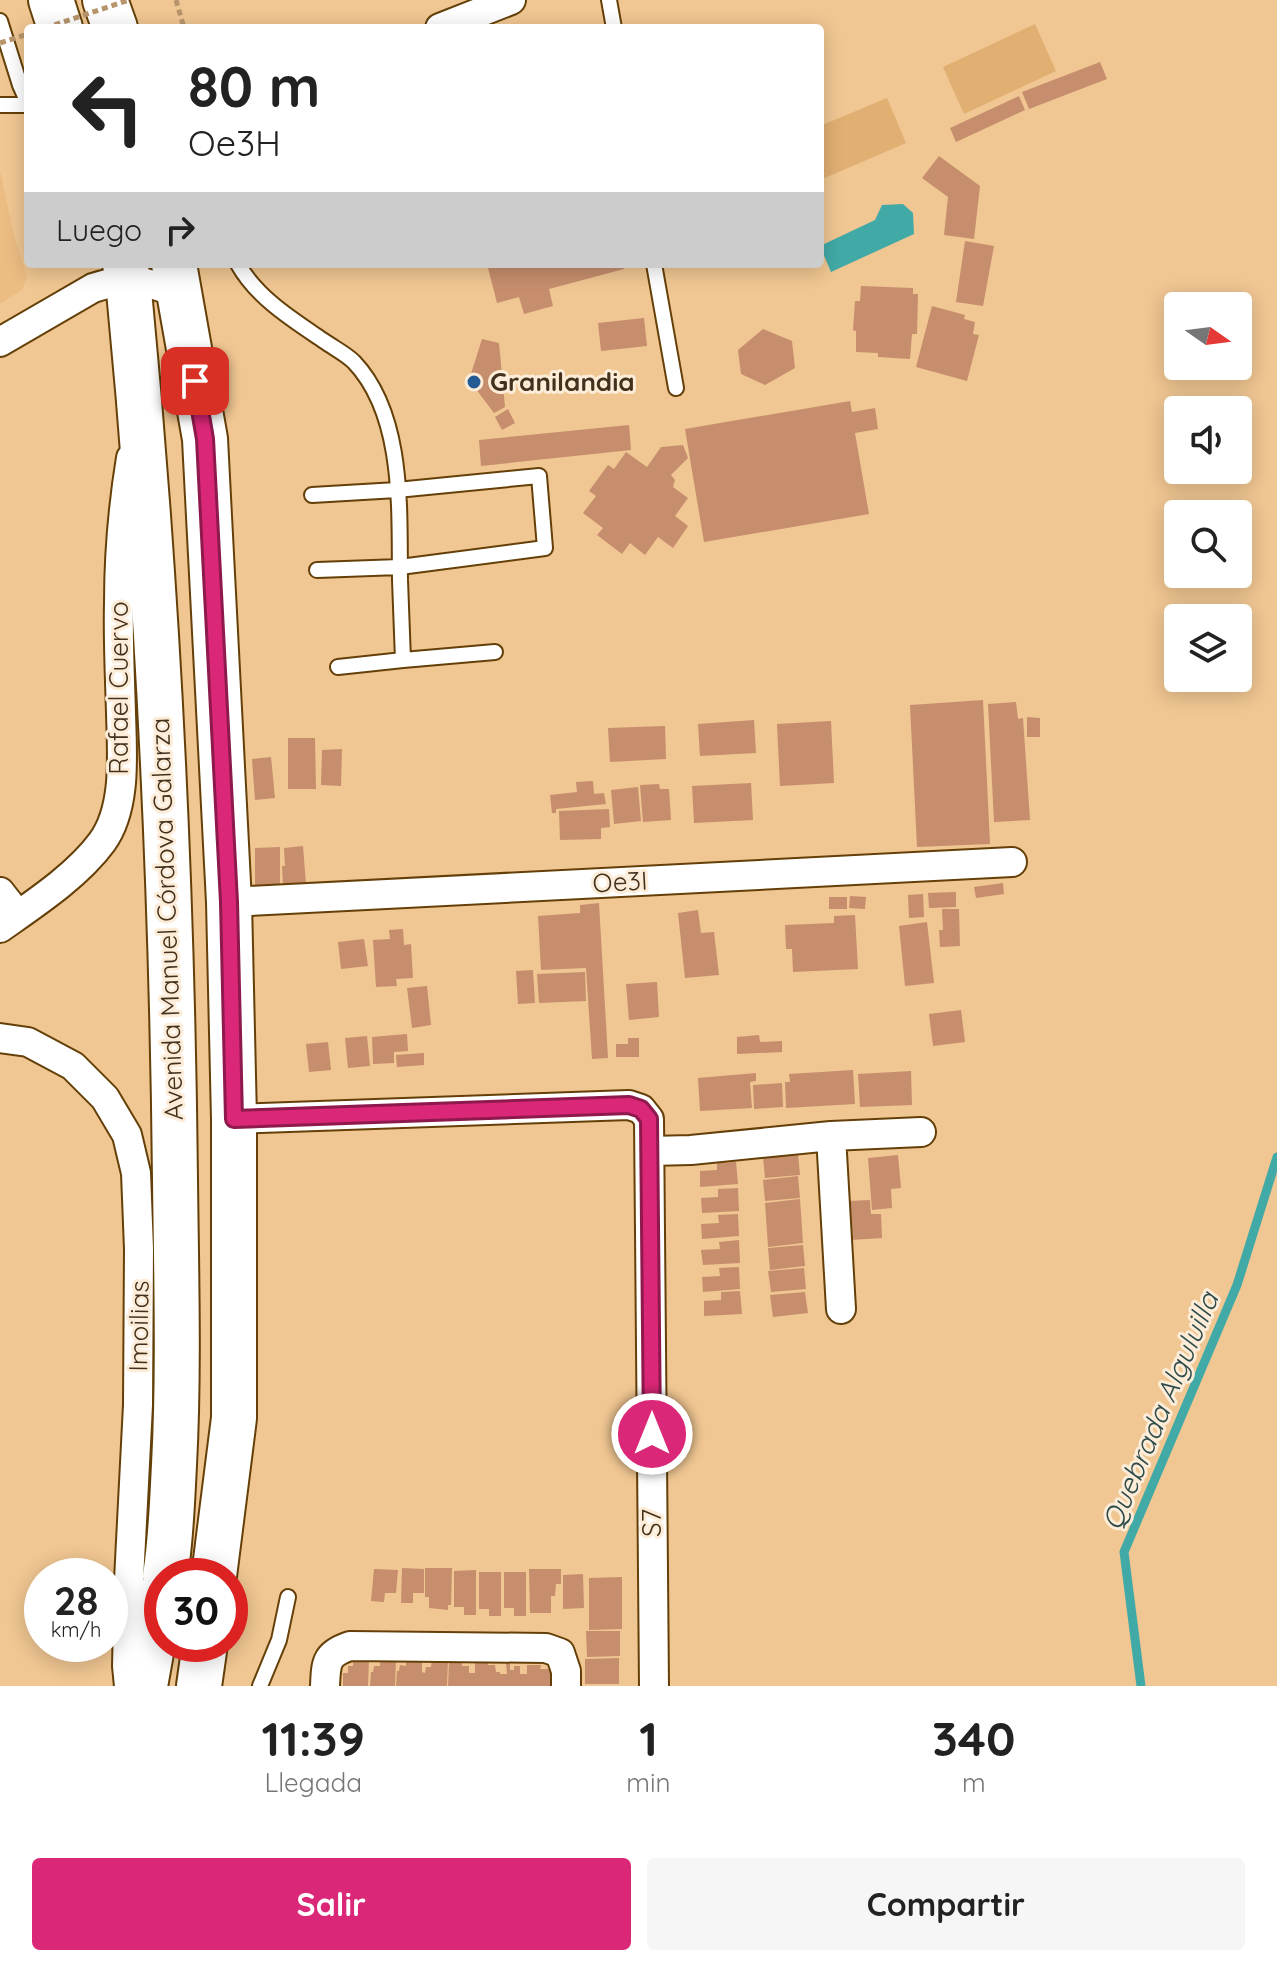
<!DOCTYPE html>
<html lang="es">
<meta charset="utf-8">
<style>
body{margin:0;font-family:Quicksand,sans-serif;background:#f6f6f6;color:#222;height:100vh;display:flex;flex-direction:column;font-size:30px;white-space:nowrap}
*{box-sizing:border-box;margin:0}
p{font-size:26px;color:#767676}
.icon{flex:none;width:44px;height:44px;fill:none;stroke:currentColor;stroke-width:2;stroke-linecap:round;stroke-linejoin:round}
.map{position:relative;height:1686px;overflow:hidden}
.side{display:flex;flex-direction:column;background:#fff;flex:1}
.side>*{flex:none}
.guide{position:absolute;left:24px;top:24px;width:800px;height:244px;border-radius:8px;box-shadow:0 4px 20px #0003;background:#fff;color:#222;overflow:hidden}
.needle{width:52px;rotate:104deg}
.buttons{position:absolute;left:1164px;top:292px;display:grid;gap:16px}
.buttons a{display:grid;place-items:center;width:88px;height:88px;border-radius:8px;background:#fff;box-shadow:0 4px 20px #0003;font-size:40px}
.speed{position:absolute;left:24px;top:1558px;display:flex;gap:16px;font-size:40px;font-weight:700;text-align:center}
.speed>*{display:grid;place-content:center;width:104px;height:104px;border-radius:50%;background:#fff;box-shadow:0 4px 20px #0003;line-height:1}
.speed small{font-size:20px;font-weight:400}
.speed .limit{border:12px solid #d22;background:#fff;color:#111}
.pin{position:absolute;display:grid;place-items:center;width:68px;height:68px;color:#fff;margin:-34px;border-radius:16px;box-shadow:0 4px 12px #0006}
.me{position:absolute;width:88px;margin:-44px;rotate:0deg;stroke-linejoin:round;filter:drop-shadow(0 0 6px #0008)}
.turn{display:flex;align-items:center;gap:28px;height:168px;padding:0 32px;font-size:36px}
.turn .icon{width:104px;height:104px;stroke-width:2.5}
.turn b{display:block;font-size:56px;line-height:68px}
.then{display:flex;align-items:center;height:76px;padding:0 32px;background:#0003;gap:16px;font-size:30px}
.eta{display:flex;justify-content:space-evenly;align-items:center;height:136px;text-align:center}
.eta b{font-size:48px;font-weight:700;line-height:56px}
.action{display:flex;gap:16px;margin-top:auto;padding:16px 32px}
.action a{flex:1;height:92px;border-radius:8px;background:#db2777;color:#fff;font-size:32px;font-weight:700;line-height:92px;text-align:center}
.action a+a{background:#f6f6f6;color:#222}
.map>svg:first-child{display:block}
.built{fill:#ecbd83}
.green{fill:#e1af72}
.water{fill:#42aaa6}
.lines{fill:none;stroke-linecap:round;stroke-linejoin:round}
.stream{stroke:#42aaa6;stroke-width:9}
.building{fill:#c68e6d}
.service-casing{stroke:#644008;stroke-width:18}
.minor-casing{stroke:#644008;stroke-width:32}
.primary-casing{stroke:#644008;stroke-width:48}
.path{stroke:#b7956c;stroke-width:5;stroke-dasharray:6 4;stroke-linecap:butt}
.service{stroke:#fff;stroke-width:14}
.minor{stroke:#fff;stroke-width:28}
.primary{stroke:#fff;stroke-width:44}
.path-bridge{stroke:#b7956c;stroke-width:5;stroke-dasharray:6 4;stroke-linecap:butt}
.route-casing{stroke:#8e194d;stroke-width:20}
.route{stroke:#db2777;stroke-width:14}
.poi-dot{fill:#245b93;stroke:#fdecd7;stroke-width:3}
.labels{text-anchor:middle;stroke-width:6;stroke-linejoin:round;paint-order:stroke}
.poi-label{font-size:26px;font-weight:bold;fill:#42311d;stroke:#fdecd7;text-anchor:start}
.street-label{font-size:26px;fill:#42311d;stroke:#fdecd7}
.water-label{font-size:28px;font-style:italic;fill:#2b4a49;stroke:#fdecd7}
</style>
<div class="map">
<svg width="1277" height="1686" viewBox="0 0 1277 1686">
<rect width="100%" height="100%" fill="#f0c692"/>
<path class="built" d="M 0,170 L 14,236 L 27,277 L 22,290 L 0,304 Z"/>
<path class="green" d="M 1035,24 L 1056,71 L 964,114 L 943,67 Z
M 887,98 L 906,143 L 820,180 L 820,126 Z"/>
<path class="water" d="M 903,204 L 913,213 L 914,234 L 831,272 L 820,246 L 875,220 L 882,205 Z"/>
<g class="lines">
<path class="stream" d="M 1141,1686 L 1124,1552 L 1237,1285 L 1277,1157"/>
</g>
<path class="building" d="M 1100,62 L 1107,79 L 1029,109 L 1022,92 Z
M 1019,96 L 1025,110 L 956,142 L 950,128 Z
M 939,156 L 980,186 L 974,239 L 944,235 L 948,197 L 922,178 Z
M 965,241 L 994,246 L 983,306 L 956,302 Z
M 487,264 L 622,264 L 624,269 L 549,289 L 553,306 L 524,314 L 519,297 L 497,303 Z
M 861,286 L 913,288 L 913,294 L 918,294 L 917,334 L 912,334 L 910,359 L 878,357 L 878,353 L 856,352 L 856,331 L 853,330 L 855,301 L 860,301 Z
M 932,306 L 965,315 L 964,319 L 975,322 L 973,334 L 979,335 L 967,381 L 916,367 Z
M 644,318 L 647,346 L 601,351 L 598,323 Z
M 763,329 L 792,341 L 795,368 L 765,385 L 741,374 L 738,350 Z
M 482,339 L 499,343 L 505,407 L 494,413 L 469,380 Z
M 850,401 L 852,412 L 875,408 L 878,429 L 855,433 L 869,514 L 704,542 L 685,429 Z
M 508,409 L 515,423 L 502,430 L 495,417 Z
M 629,425 L 631,450 L 481,466 L 479,440 Z
M 683,445 L 688,458 L 671,475 L 675,480 L 673,487 L 688,498 L 675,516 L 688,526 L 673,548 L 658,537 L 645,555 L 630,543 L 622,554 L 597,535 L 603,528 L 583,513 L 596,496 L 589,491 L 608,465 L 614,469 L 626,452 L 647,467 L 661,447 Z
M 983,700 L 990,844 L 917,847 L 910,705 Z
M 1016,702 L 1018,719 L 1023,718 L 1030,820 L 994,822 L 988,704 Z
M 1027,717 L 1040,718 L 1040,737 L 1027,737 Z
M 754,720 L 756,753 L 700,756 L 698,724 Z
M 831,721 L 834,783 L 780,786 L 777,724 Z
M 665,726 L 666,759 L 610,762 L 608,728 Z
M 288,738 L 315,738 L 316,789 L 288,789 Z
M 342,749 L 341,786 L 321,785 L 322,750 Z
M 271,757 L 275,798 L 255,800 L 252,759 Z
M 593,781 L 594,794 L 604,793 L 606,804 L 556,809 L 556,813 L 552,813 L 550,795 L 577,792 L 576,782 Z
M 751,783 L 753,820 L 694,823 L 692,786 Z
M 659,784 L 660,789 L 669,789 L 671,820 L 643,822 L 640,785 Z
M 638,787 L 641,821 L 614,824 L 611,790 Z
M 609,809 L 610,827 L 601,828 L 601,839 L 560,840 L 559,811 Z
M 303,846 L 306,884 L 283,886 L 282,866 L 285,866 L 284,848 Z
M 280,847 L 280,888 L 255,889 L 255,848 Z
M 1003,883 L 1004,894 L 976,898 L 974,887 Z
M 956,892 L 956,907 L 929,908 L 928,893 Z
M 923,894 L 924,917 L 909,918 L 908,895 Z
M 850,896 L 866,897 L 865,909 L 849,908 Z
M 829,897 L 847,897 L 847,909 L 829,909 Z
M 599,903 L 608,1058 L 592,1059 L 586,968 L 541,970 L 538,916 L 580,913 L 580,905 Z
M 942,909 L 959,909 L 960,946 L 940,947 L 939,930 L 943,930 Z
M 698,910 L 701,933 L 714,932 L 719,975 L 685,978 L 678,913 Z
M 855,915 L 858,969 L 793,972 L 792,949 L 786,949 L 785,925 L 834,923 L 834,916 Z
M 927,922 L 934,983 L 905,986 L 899,926 Z
M 403,929 L 404,945 L 411,944 L 413,978 L 396,979 L 397,986 L 376,987 L 373,940 L 390,939 L 389,930 Z
M 364,939 L 368,966 L 341,969 L 338,942 Z
M 533,970 L 535,1003 L 518,1004 L 516,971 Z
M 585,972 L 586,1001 L 539,1003 L 537,974 Z
M 657,982 L 659,1017 L 629,1020 L 626,984 Z
M 427,986 L 431,1025 L 412,1028 L 407,988 Z
M 961,1010 L 965,1042 L 933,1046 L 929,1014 Z
M 407,1034 L 408,1051 L 394,1052 L 394,1063 L 373,1064 L 372,1037 Z
M 759,1035 L 760,1042 L 782,1041 L 782,1052 L 737,1054 L 737,1037 Z
M 367,1036 L 370,1066 L 348,1068 L 345,1038 Z
M 628,1038 L 639,1038 L 639,1057 L 616,1057 L 616,1044 L 628,1044 Z
M 328,1042 L 331,1070 L 309,1072 L 306,1044 Z
M 424,1053 L 424,1065 L 397,1067 L 396,1055 Z
M 853,1070 L 855,1104 L 786,1108 L 785,1082 L 790,1082 L 789,1074 Z
M 911,1071 L 912,1105 L 860,1107 L 858,1074 Z
M 756,1073 L 756,1081 L 750,1082 L 752,1108 L 700,1111 L 698,1078 Z
M 782,1083 L 783,1107 L 754,1109 L 753,1085 Z
M 798,1154 L 800,1175 L 765,1178 L 763,1157 Z
M 898,1155 L 901,1188 L 891,1189 L 892,1208 L 872,1210 L 868,1158 Z
M 736,1162 L 738,1184 L 700,1187 L 700,1171 L 717,1170 L 717,1163 Z
M 798,1176 L 800,1198 L 765,1201 L 763,1180 Z
M 738,1188 L 739,1211 L 702,1213 L 701,1198 L 718,1197 L 718,1189 Z
M 800,1199 L 803,1243 L 768,1247 L 765,1203 Z
M 870,1200 L 871,1214 L 881,1214 L 882,1238 L 850,1240 L 849,1201 Z
M 738,1214 L 739,1236 L 702,1239 L 701,1224 L 719,1223 L 718,1215 Z
M 739,1240 L 740,1263 L 703,1265 L 701,1250 L 720,1249 L 719,1242 Z
M 803,1245 L 805,1266 L 770,1270 L 768,1248 Z
M 739,1267 L 740,1289 L 703,1292 L 702,1277 L 720,1276 L 719,1268 Z
M 804,1268 L 806,1289 L 771,1292 L 768,1271 Z
M 740,1291 L 742,1314 L 704,1316 L 704,1301 L 721,1300 L 721,1292 Z
M 805,1292 L 808,1313 L 773,1317 L 770,1295 Z
M 402,1568 L 424,1569 L 424,1593 L 413,1593 L 413,1603 L 401,1603 Z
M 425,1568 L 452,1568 L 451,1605 L 448,1605 L 448,1610 L 429,1608 L 429,1597 L 425,1597 Z
M 374,1569 L 398,1570 L 396,1593 L 385,1593 L 384,1602 L 371,1601 Z
M 529,1569 L 561,1569 L 561,1584 L 556,1584 L 555,1596 L 551,1596 L 551,1613 L 530,1613 Z
M 476,1570 L 476,1615 L 464,1615 L 464,1607 L 454,1607 L 454,1571 Z
M 479,1572 L 501,1572 L 501,1616 L 489,1616 L 489,1609 L 479,1609 Z
M 504,1572 L 526,1572 L 526,1616 L 514,1616 L 514,1608 L 504,1608 Z
M 583,1574 L 584,1608 L 563,1609 L 563,1575 Z
M 622,1577 L 622,1629 L 589,1630 L 589,1578 Z
M 586,1631 L 620,1631 L 620,1656 L 587,1657 Z
M 380,1658 L 396,1659 L 395,1686 L 370,1686 L 371,1672 L 373,1672 L 374,1666 L 380,1666 Z
M 406,1658 L 422,1658 L 422,1672 L 425,1673 L 426,1667 L 431,1667 L 432,1659 L 448,1660 L 447,1686 L 396,1686 L 397,1671 L 399,1671 L 400,1665 L 406,1666 Z
M 619,1658 L 619,1684 L 585,1684 L 585,1659 Z
M 353,1659 L 369,1660 L 368,1686 L 343,1686 L 343,1673 L 348,1673 L 348,1666 L 353,1666 Z
M 449,1662 L 462,1663 L 462,1666 L 469,1666 L 469,1673 L 475,1673 L 475,1662 L 488,1662 L 488,1665 L 495,1665 L 496,1672 L 500,1672 L 500,1674 L 507,1674 L 506,1663 L 510,1663 L 510,1670 L 514,1670 L 514,1666 L 520,1666 L 520,1674 L 527,1674 L 527,1665 L 541,1665 L 540,1669 L 552,1669 L 552,1686 L 448,1686 Z"/>
<g class="lines">
<g class="service-casing">
<path id="service" d="M 609,0 L 614,28
M 0,21 L 20,85 L 28,103
M 0,105 L 28,105
M 238,264 C 257,298 293,320 324,341 C 334,348 346,354 354,362 C 405,416 399,511 400,580 C 401,606 402,633 403,660 L 495,652
M 654,264 L 676,388
M 312,495 L 397,490 L 539,476 L 545,548 L 400,567 L 317,570
M 338,667 L 403,660
M 260,1686 L 279,1640 L 288,1597"/>
</g>
<g class="minor-casing">
<path id="minor" d="M 440,28 L 511,0
M 0,342 L 93,288 C 129,276 146,281 181,294
M 0,892 L 18,915
M 229,902 L 1012,862
M 0,928 C 34,904 77,876 102,842 C 127,808 122,753 121,713 C 120,676 118,640 119,603 C 119,555 123,507 131,458
M 0,1038 L 28,1042 L 73,1066 L 105,1098 L 127,1135 L 136,1173 L 139,1249 L 138,1405 L 129,1580 L 127,1666 L 129,1686
M 234,1119 L 629,1105 L 641,1109 L 649,1119 L 654,1686
M 831,1136 L 841,1309
M 650,1151 L 691,1150 L 831,1136 L 921,1132
M 325,1686 C 326,1662 326,1654 350,1646 L 546,1648 L 560,1653 L 566,1671 L 566,1686"/>
</g>
<g class="primary-casing">
<path id="primary" d="M 51,0 L 60,28
M 105,0 L 115,28
M 125,264 L 128,280 C 157,578 172,878 175,1179 C 176,1274 179,1370 174,1465 C 172,1502 171,1540 165,1576
M 174,264 L 205,439 L 229,902 L 234,1119 L 234,1418 L 214,1576
M 145,1686 L 162,1591
M 199,1686 L 205,1644"/>
</g>
<path class="path" d="M 176,0 L 184,28"/>
<use href="#service" class="service"/>
<use href="#minor" class="minor"/>
<use href="#primary" class="primary"/>
<path class="path-bridge" d="M 45,28 L 129,0
M 0,43 L 28,34"/>
</g>
<g class="lines">
<g class="route-casing">
<path id="route" d="M 195,381 L 205,439 L 229,902 L 234,1119 L 629,1105 L 641,1109 L 649,1119 L 652,1434"/>
</g>
<use href="#route" class="route"/>
</g>
<circle class="poi-dot" cx="474" cy="382" r="8"/>
<g class="labels">
<g class="poi-label">
<text x="490" y="391">Granilandia</text>
</g>
<g class="street-label">
<text transform="translate(119 688) rotate(-90)" y="9">Rafael Cuervo</text>
<text transform="translate(620 882) rotate(-3)" y="9">Oe3I</text>
<text transform="translate(167 919) rotate(-92)" y="9">Avenida Manuel Córdova Galarza</text>
<text transform="translate(139 1326) rotate(-89)" y="9">Imoilias</text>
<text transform="translate(652 1523) rotate(-90)" y="9">S7</text>
</g>
<g class="water-label">
<text transform="translate(1160 1411) rotate(-67)" y="10">Quebrada Alguluilla</text>
</g>
</g>
</svg>
<div class="buttons">
<a><svg class="needle" viewBox="-14 -14 28 28"><path d="M0-13l5 13h-10z" fill="#e53935"/><path d="M0 13l5-13h-10z" fill="#767676"/></svg></a>
<a><svg class="icon" aria-label="sound" viewBox="0 0 24 24"><path d="M4 9h4l5-4v14l-5-4H4zM17 9q2 3 0 6"/></svg></a>
<a><svg class="icon" aria-label="search" viewBox="0 0 24 24"><circle cx="10" cy="10" r="6"/><path d="M15 15l6 6"/></svg></a>
<a><svg class="icon" aria-label="layers" viewBox="0 0 24 24"><path d="M12 4l9 5-9 5-9-5zM3 14l9 5 9-5"/></svg></a>
</div>
<div class="speed"><div>28<small>km/h</small></div><div class="limit">30</div></div>
<div class="pin" style="left:195px;top:381px;background:#d93025"><svg class="icon" aria-label="arrive" viewBox="0 0 24 24"><path d="M6 21V4h12l-3 4 3 4H6"/></svg></div>
<svg class="me" style="left:652px;top:1434px" viewBox="-20 -20 40 40"><circle r="17" fill="#db2777" stroke="#fff" stroke-width="3"/><path d="M0-11L8 9 0 5-8 9z" fill="#fff"/></svg>
<div class="guide">
<div class="turn"><svg class="icon" aria-label="left" viewBox="0 0 24 24"><path d="M17 20v-9H6M10 6l-5 5 5 5"/></svg><div><b>80 m</b>Oe3H</div></div>
<div class="then">Luego<svg class="icon" aria-label="right" viewBox="0 0 24 24"><path d="M7 20v-9h11M14 6l5 5-5 5"/></svg></div>
</div>
</div>
<section class="side">
<div class="eta">
<div><b>11:39</b><p>Llegada</p></div>
<div><b>1</b><p>min</p></div>
<div><b>340</b><p>m</p></div>
</div>
<div class="action"><a>Salir</a><a>Compartir</a></div>
</section>
